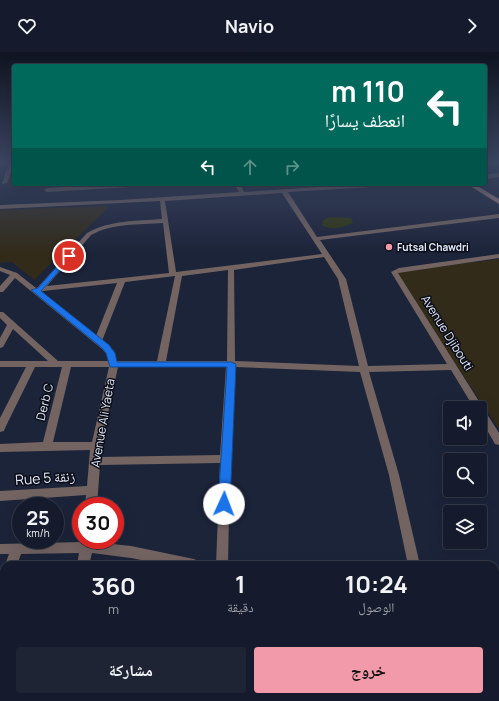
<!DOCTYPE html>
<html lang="ar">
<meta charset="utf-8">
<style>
body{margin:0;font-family:Manrope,"Noto Naskh Arabic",sans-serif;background:#1e2434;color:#f1f3f6;direction:rtl;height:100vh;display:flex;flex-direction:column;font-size:15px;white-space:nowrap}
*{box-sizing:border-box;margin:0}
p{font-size:13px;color:#9da1a9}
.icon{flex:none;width:22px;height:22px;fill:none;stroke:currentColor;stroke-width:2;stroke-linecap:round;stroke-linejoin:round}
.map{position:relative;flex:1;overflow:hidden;direction:ltr}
.panel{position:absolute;left:0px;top:509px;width:499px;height:140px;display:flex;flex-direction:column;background:#151b2c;border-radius:12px 12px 0 0;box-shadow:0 4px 16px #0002,0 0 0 1px #343948;direction:rtl}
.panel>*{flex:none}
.guide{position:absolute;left:12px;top:12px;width:475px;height:122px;border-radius:4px;box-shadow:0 4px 16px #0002,0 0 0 1px #343948;direction:rtl;background:#00695c;color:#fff;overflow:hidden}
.tools{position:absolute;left:443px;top:349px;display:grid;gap:8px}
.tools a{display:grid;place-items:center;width:44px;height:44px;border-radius:4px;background:#151b2c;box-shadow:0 4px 16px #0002,0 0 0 1px #343948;font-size:20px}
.speed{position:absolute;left:12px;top:445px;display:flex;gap:8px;font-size:20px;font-weight:700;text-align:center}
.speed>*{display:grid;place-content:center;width:52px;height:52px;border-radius:50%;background:#151b2c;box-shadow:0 4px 16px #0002,0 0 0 1px #343948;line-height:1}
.speed small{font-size:10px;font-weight:400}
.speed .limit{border:6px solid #d22;background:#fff;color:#111}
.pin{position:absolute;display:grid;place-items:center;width:34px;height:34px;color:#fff;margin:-17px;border:2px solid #fff;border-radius:50%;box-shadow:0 1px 4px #0007}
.me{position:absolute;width:44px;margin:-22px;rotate:2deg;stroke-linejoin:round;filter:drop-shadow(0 0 3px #0008)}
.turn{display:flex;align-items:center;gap:14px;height:84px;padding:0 16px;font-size:18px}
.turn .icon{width:52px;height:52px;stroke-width:2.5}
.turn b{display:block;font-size:28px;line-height:34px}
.lanes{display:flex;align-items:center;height:38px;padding:0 16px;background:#0003;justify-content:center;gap:20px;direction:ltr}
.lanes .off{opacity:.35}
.eta{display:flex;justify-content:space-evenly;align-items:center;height:68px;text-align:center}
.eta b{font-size:24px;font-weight:700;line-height:28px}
.button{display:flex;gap:8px;margin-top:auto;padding:8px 16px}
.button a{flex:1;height:46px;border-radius:4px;background:#f39aaa;color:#111;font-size:16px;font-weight:700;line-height:46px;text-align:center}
.button a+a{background:#1e2434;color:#f1f3f6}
header{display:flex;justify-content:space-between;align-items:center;height:52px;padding:0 16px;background:#151b2c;font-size:18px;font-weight:700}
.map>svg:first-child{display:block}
.education{fill:#322b1a}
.green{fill:#30370d}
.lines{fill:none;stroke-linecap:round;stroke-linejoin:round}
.street{fill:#736462;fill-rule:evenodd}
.secondary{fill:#a08885;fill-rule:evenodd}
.route{fill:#1a73e8;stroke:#114b97}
.poi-dot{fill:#f39aaa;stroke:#0a0d17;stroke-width:1.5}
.labels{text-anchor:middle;stroke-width:3;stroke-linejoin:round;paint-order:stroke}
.far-poi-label{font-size:10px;font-weight:bold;fill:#e4eaf9;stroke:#0a0d17;text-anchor:start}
.street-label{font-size:12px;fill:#e4eaf9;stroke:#0a0d17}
.near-street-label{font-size:14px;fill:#e4eaf9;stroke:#0a0d17}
</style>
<header><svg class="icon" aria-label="forward" viewBox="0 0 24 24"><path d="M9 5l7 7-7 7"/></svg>Navio<svg class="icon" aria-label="heart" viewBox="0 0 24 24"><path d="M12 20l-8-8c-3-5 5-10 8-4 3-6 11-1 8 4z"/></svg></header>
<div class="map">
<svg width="499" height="649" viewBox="0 0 499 649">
<rect width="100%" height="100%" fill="#1c243a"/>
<path class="education" d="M 110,154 L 34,228 L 12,210 L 0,211 L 0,158 Z
M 499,207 L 499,377 L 394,220 Z"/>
<path class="green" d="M 330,165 L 351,166 L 353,171 C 345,175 331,179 322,173 L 323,168 Z"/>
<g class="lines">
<path class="street" d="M 9,110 L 14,111 L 7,131 L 2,132 Z
M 499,121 L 499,125 L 485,127 L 485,123 Z
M 120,132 L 149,132 L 146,134 L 47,140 L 44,138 L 47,136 Z
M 234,132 L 240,132 L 244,140 L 365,132 L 392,132 L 389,134 L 288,140 L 317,185 L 499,162 L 499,166 L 320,188 L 346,227 L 368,314 L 447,312 L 391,220 L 399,216 L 499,202 L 499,206 L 398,221 L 499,381 L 499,393 L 495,392 L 480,366 L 480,356 L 474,356 L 451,318 L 369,320 L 399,423 L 420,513 L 408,513 L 389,423 L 360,320 L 235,315 L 230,407 L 228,513 L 216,513 L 220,411 L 100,413 L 97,454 L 85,454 L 86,443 L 0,449 L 0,439 L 87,434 L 90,398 L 0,400 L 0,392 L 43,390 L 62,315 L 35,315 L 5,376 L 4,379 L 0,380 L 0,366 L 26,315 L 0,315 L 0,309 L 48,309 L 13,277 L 3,295 L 0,296 L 0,286 L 7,273 L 0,266 L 0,260 L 3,260 L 58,309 L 109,309 L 107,302 L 102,297 L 15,226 L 3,240 L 0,240 L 0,234 L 10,223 L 0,219 L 0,215 L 17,221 L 36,236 L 38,235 L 87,181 C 110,168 136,169 162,167 L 160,149 L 0,157 L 0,153 L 121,148 L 239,140 ZM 282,141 L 322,202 L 176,220 L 165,149 ZM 163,171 L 169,221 L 47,234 L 91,183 C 113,171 138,173 163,171 ZM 324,205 L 338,227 L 359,314 L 235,309 L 234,218 ZM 228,218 L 227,309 L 166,309 L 182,224 ZM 175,224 L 157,309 L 117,309 L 114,299 L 102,289 L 125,230 ZM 117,231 L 96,284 L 42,240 L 43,239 ZM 71,315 L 109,315 L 92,390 L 53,390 ZM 118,315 L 226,315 L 220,403 L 100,405 L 101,394 Z
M 82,488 L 94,488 L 94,490 L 131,494 L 194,507 L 198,509 L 200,513 L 167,513 L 131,506 L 92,501 L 89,513 L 77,513 L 79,501 L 21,502 L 17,513 L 5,513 L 9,502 L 0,502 L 0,492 L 82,490 Z
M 4,528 L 4,551 L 0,552 L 0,529 Z
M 495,579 L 499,580 L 499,594 L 495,593 Z
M 47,645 L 63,645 L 62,649 L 46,649 Z
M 186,645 L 202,645 L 202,649 L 186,649 Z
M 438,645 L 454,645 L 455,649 L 439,649 Z"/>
<path class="secondary" d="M 467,132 L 474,132 L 499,147 L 499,152 Z"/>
</g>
<linearGradient id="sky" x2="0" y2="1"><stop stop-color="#0f1420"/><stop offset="0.55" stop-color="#3a4560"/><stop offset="1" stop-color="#3a4560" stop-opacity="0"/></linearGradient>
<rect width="499" height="201" fill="url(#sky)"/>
<path class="route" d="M 67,203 L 73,204 L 41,239 L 109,293 L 115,301 L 117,310 L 231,310 L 236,312 L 230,452 L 228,456 L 224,457 L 220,456 L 218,452 L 227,315 L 110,315 L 106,301 L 102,296 L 31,238 L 38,236 Z"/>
<circle class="poi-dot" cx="389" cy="195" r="4"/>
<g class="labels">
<g class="far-poi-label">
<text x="397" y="199">Futsal Chawdri</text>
</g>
<g class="street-label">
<text transform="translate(447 281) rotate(58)" y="4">Avenue Djibouti</text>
<text transform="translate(45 350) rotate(-76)" y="4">Derb C</text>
<text transform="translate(103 371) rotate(-80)" y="4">Avenue Ali Yaeta</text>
</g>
<g class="near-street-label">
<text transform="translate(45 426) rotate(-4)" y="5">Rue 5 زنقة</text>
</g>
</g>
</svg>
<div class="tools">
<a><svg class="icon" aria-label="sound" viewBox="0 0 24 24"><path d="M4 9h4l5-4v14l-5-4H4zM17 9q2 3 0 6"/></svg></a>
<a><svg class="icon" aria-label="search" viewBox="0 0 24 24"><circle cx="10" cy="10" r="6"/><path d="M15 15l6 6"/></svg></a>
<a><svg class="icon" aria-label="layers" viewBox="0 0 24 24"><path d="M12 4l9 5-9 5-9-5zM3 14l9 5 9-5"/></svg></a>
</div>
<div class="speed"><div>25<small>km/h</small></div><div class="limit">30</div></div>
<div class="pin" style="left:69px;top:204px;background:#d93025"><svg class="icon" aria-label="arrive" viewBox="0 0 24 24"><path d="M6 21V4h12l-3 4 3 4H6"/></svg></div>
<svg class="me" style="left:224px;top:452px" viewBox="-20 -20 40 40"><circle r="19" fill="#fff"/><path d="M0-13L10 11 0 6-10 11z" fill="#1a73e8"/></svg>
<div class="guide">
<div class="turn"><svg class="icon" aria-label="left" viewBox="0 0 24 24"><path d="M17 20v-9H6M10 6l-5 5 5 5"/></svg><div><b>110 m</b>انعطف يسارًا</div></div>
<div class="lanes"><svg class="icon" aria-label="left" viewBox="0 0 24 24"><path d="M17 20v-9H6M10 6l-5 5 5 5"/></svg><svg class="icon off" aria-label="ahead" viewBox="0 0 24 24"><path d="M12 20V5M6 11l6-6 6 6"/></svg><svg class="icon off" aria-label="right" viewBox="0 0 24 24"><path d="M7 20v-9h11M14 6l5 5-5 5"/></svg></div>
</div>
<section class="panel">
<div class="eta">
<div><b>10:24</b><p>الوصول</p></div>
<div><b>1</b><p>دقيقة</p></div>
<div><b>360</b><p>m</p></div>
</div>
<div class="button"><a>خروج</a><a>مشاركة</a></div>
</section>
</div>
